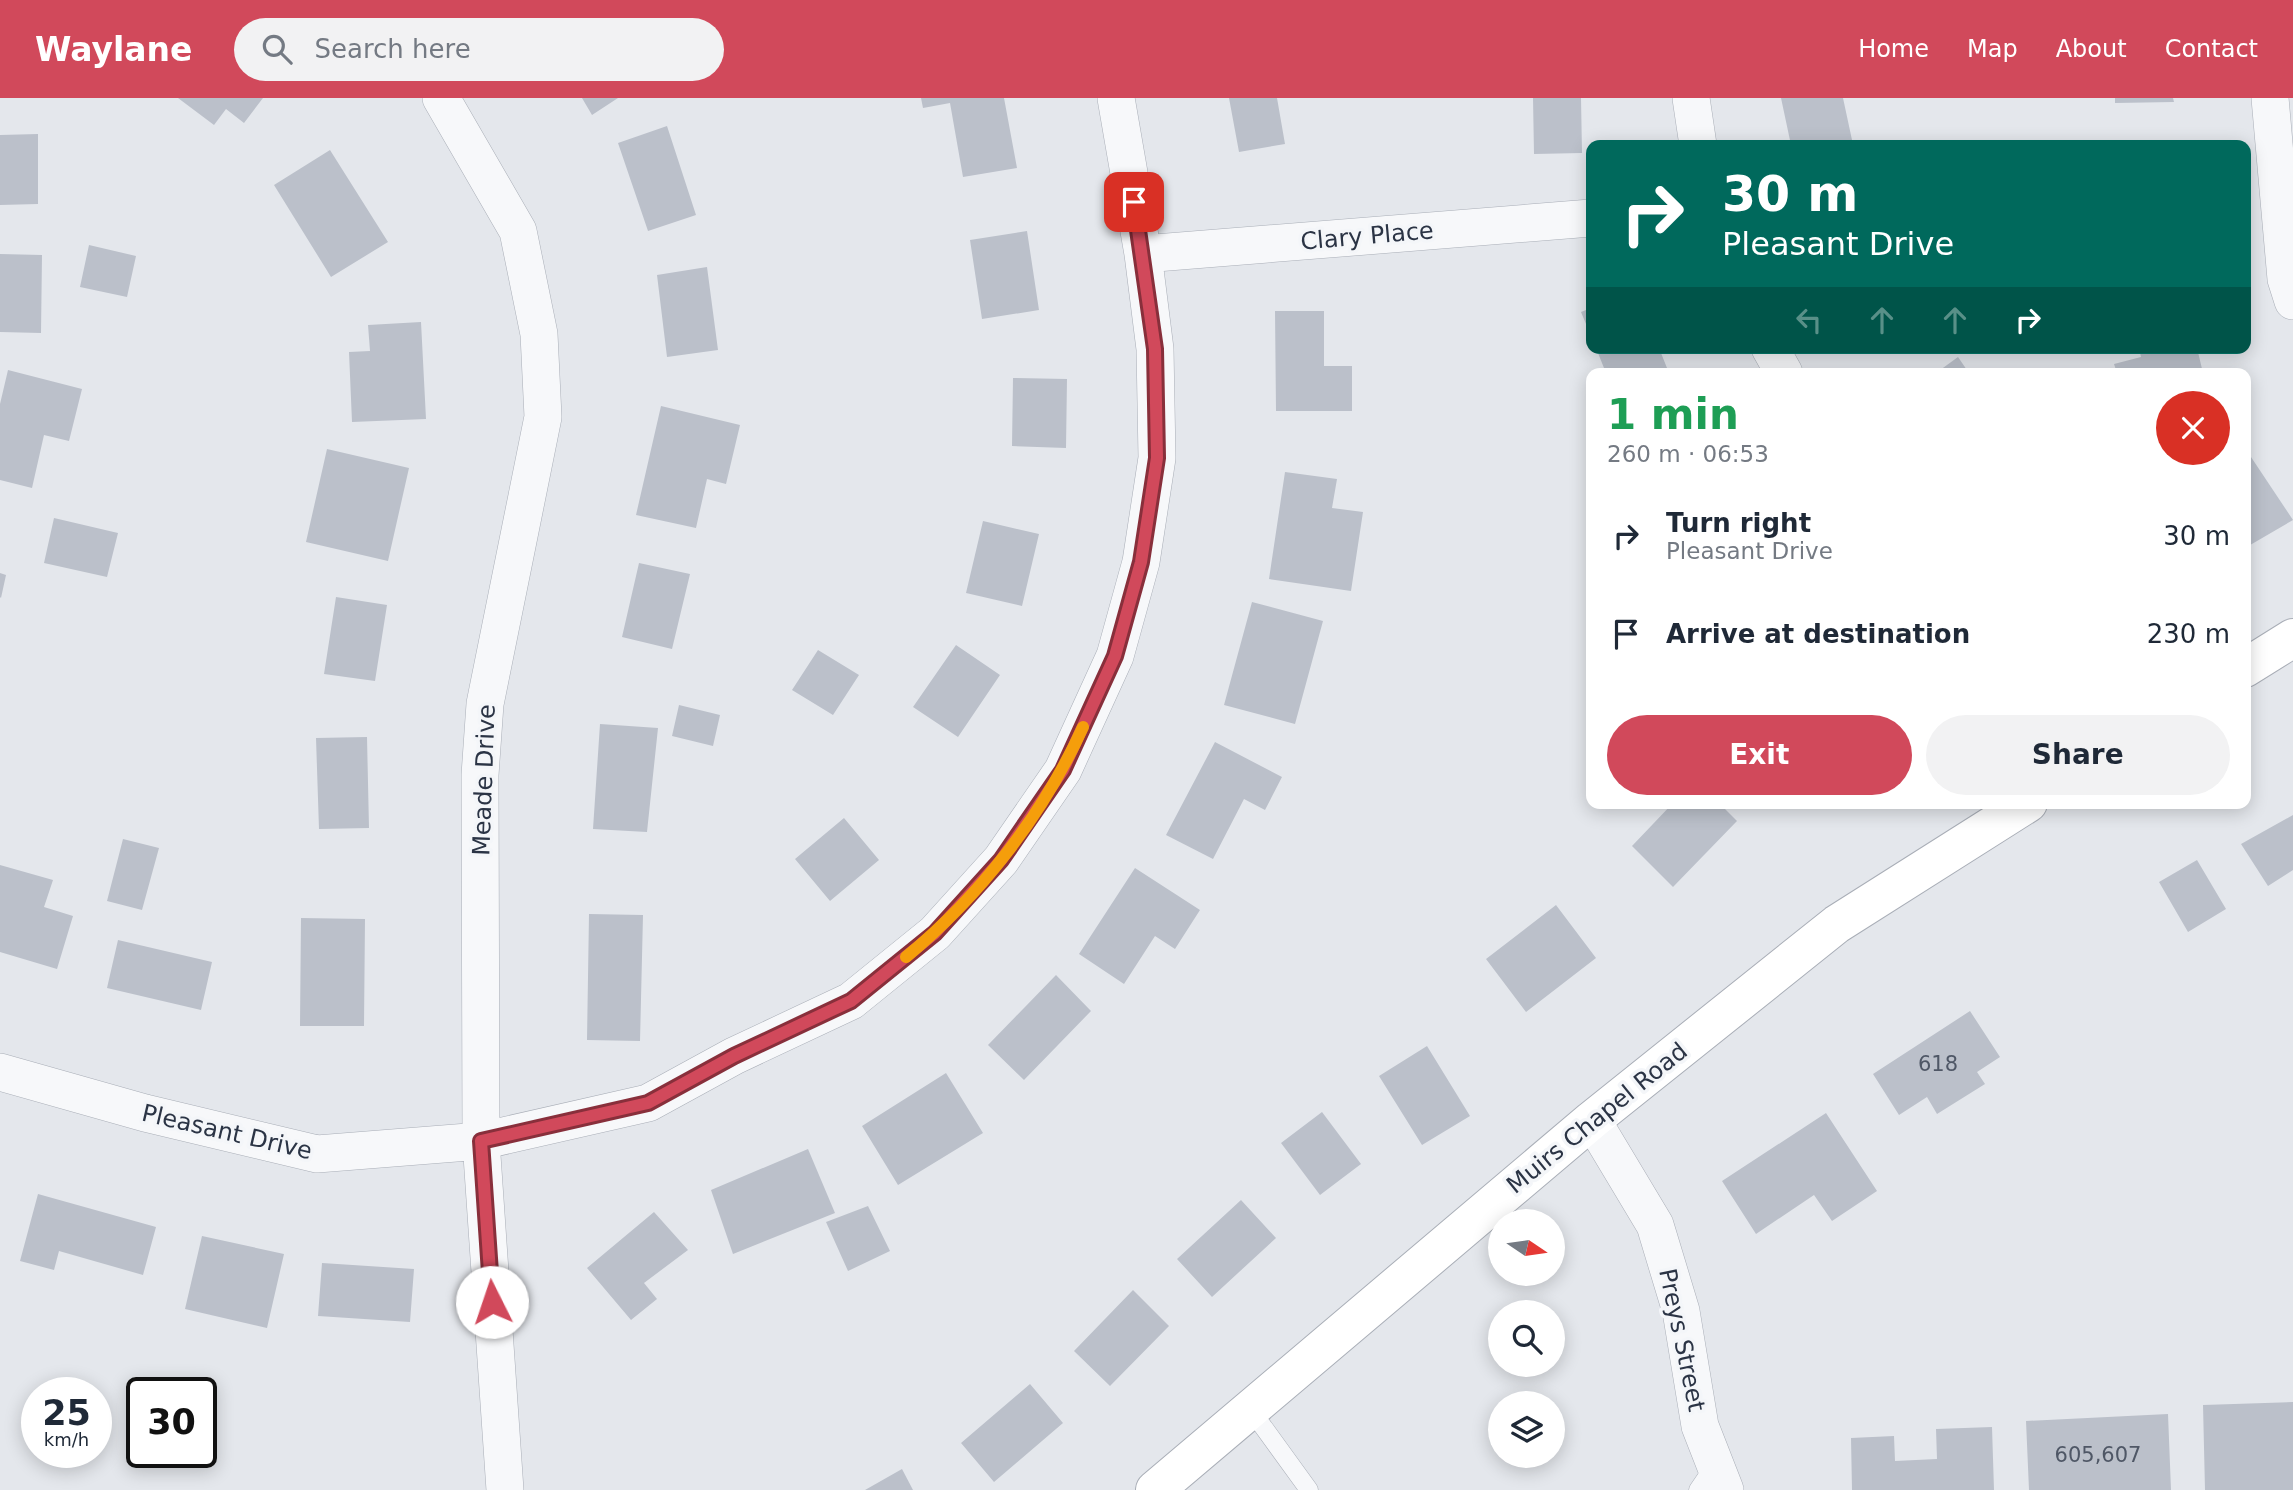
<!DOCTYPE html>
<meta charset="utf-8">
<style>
body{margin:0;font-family:"DejaVu Sans",sans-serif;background:#f2f2f3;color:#1f2937;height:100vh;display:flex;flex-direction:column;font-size:26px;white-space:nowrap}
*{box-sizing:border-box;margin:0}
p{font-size:23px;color:#747a83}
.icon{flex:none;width:38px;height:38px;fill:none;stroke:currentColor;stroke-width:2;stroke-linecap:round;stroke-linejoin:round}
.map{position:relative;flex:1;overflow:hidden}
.side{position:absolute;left:1586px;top:270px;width:665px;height:441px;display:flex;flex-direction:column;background:#fff;border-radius:14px;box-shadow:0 4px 18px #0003}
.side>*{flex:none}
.banner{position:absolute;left:1586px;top:42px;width:665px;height:214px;border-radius:14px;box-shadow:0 4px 18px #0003;background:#00695c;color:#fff;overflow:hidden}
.needle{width:46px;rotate:103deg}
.fabs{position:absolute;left:1488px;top:1111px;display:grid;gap:14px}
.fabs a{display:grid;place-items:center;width:77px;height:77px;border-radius:50%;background:#fff;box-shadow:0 4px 18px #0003;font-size:35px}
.speed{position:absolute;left:21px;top:1279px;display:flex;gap:14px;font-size:35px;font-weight:700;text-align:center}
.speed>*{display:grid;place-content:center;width:91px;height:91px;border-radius:50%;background:#fff;box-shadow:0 4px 18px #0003;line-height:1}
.speed small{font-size:18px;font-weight:400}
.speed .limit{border:4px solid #111;border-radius:10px;background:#fff;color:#111}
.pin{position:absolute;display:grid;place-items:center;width:60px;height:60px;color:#fff;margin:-30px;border-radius:14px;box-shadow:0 4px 10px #0006}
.me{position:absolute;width:77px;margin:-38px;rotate:356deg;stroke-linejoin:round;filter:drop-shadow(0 0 5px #0008)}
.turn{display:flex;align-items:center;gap:24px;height:147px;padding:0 21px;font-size:32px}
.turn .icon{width:91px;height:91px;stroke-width:2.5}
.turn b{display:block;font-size:49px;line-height:60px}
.lanes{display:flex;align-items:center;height:66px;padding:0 21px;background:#0003;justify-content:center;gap:35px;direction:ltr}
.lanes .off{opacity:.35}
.round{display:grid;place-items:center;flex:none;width:74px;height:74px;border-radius:37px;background:#f2f2f3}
.summary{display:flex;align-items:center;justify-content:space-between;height:119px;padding:0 21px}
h1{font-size:42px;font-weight:800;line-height:52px;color:#1e9e55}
.action{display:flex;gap:14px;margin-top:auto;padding:14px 21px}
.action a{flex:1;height:80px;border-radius:42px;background:#d1495b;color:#fff;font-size:28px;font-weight:800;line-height:80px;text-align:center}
.action a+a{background:#f2f2f3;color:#1f2937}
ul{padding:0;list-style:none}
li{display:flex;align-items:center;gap:21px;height:98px;padding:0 21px}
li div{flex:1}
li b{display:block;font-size:26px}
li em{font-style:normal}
header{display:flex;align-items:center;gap:42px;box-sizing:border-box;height:98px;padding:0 35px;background:#d1495b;color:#fff}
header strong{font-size:33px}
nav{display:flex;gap:38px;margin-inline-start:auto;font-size:24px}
.search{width:490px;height:63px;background:#f2f2f3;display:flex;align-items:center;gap:18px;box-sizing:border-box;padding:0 24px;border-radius:38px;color:#747a83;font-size:26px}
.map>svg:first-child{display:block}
.building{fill:#bbc0ca}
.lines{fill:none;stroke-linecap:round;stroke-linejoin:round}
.lane-casing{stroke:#a9aeb7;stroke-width:19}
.street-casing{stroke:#a9aeb7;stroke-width:38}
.secondary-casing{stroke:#a9aeb7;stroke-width:40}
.lane{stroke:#f7f8fa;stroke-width:18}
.street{stroke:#f7f8fa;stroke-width:37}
.secondary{stroke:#fff;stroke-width:38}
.route-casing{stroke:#882f3b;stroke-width:18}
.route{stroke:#d1495b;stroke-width:12}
.slow{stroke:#f59e0b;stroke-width:12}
.labels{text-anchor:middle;stroke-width:7;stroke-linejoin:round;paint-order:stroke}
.number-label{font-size:21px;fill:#4f5766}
.street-label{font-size:24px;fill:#2b3445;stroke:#f4f6f9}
</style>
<header>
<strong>Waylane</strong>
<div class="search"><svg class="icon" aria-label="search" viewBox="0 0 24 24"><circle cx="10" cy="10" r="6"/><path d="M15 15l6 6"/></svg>Search here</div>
<nav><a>Home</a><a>Map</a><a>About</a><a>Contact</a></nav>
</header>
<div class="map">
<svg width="2293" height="1392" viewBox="0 0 2293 1392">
<rect width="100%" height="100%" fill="#e4e7ec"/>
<path class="building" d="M 178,0 L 263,0 L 244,25 L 226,11 L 214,27 Z
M 582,0 L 618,0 L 592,17 Z
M 921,0 L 1004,0 L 1017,70 L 963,79 L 950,5 L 923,10 Z
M 1229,0 L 1277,0 L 1285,46 L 1239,54 Z
M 1533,0 L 1581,0 L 1582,55 L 1534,56 Z
M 1781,0 L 1843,0 L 1852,42 L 1826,47 L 1791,47 Z
M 2115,0 L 2173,0 L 2174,4 L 2115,5 Z
M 667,28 L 696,117 L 648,133 L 618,45 Z
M 38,36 L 38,106 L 0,107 L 0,37 Z
M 330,52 L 388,144 L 331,179 L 274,87 Z
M 1027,133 L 1039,212 L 982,221 L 970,142 Z
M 89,147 L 136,158 L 127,199 L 80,189 Z
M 0,156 L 42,157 L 41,235 L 0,234 Z
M 707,169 L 718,252 L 667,259 L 657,177 Z
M 1591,210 L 1591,238 L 1581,214 Z
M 1275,213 L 1324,213 L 1324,268 L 1352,268 L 1352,313 L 1276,313 Z
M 421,224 L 426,321 L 352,324 L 349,254 L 370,253 L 368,227 Z
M 1596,250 L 1659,250 L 1669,275 L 1606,275 Z
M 2139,250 L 2197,250 L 2203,275 L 2117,275 L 2114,266 L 2141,259 Z
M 1958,259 L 1969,275 L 1936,275 Z
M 8,272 L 82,291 L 69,343 L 44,337 L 32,390 L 0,382 L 0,306 Z
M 1013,280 L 1067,281 L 1066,350 L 1012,348 Z
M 661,308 L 740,327 L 726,386 L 707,381 L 696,430 L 636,417 Z
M 2245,350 L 2293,422 L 2245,450 Z
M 327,351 L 409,370 L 388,463 L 306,444 Z
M 1285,374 L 1337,381 L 1332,410 L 1363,414 L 1351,493 L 1269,481 Z
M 54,420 L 118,435 L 107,479 L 44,465 Z
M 983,423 L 1039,436 L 1022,508 L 966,495 Z
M 639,465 L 690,476 L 672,551 L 622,539 Z
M 0,475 L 6,477 L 1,500 L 0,499 Z
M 336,499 L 387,507 L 375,583 L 324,576 Z
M 1252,504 L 1323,523 L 1295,626 L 1224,607 Z
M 956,547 L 1000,577 L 958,639 L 913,609 Z
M 818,552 L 859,577 L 833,617 L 792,592 Z
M 679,607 L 720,617 L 713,648 L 672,638 Z
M 600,626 L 658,630 L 647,734 L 593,731 Z
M 367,639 L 369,730 L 319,731 L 316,640 Z
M 1215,644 L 1282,679 L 1265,712 L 1244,701 L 1213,761 L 1166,737 Z
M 1673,705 L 1719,705 L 1737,723 L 1673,789 L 1632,748 Z
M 2293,717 L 2293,772 L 2268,788 L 2241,746 Z
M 844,720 L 879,762 L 830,803 L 795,761 Z
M 123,741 L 159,750 L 142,812 L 107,803 Z
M 2197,762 L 2226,811 L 2188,834 L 2159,784 Z
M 0,767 L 53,782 L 44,809 L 73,818 L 57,871 L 0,854 Z
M 1135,770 L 1200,812 L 1175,851 L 1155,838 L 1124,886 L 1079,856 Z
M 1556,807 L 1596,860 L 1526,914 L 1486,861 Z
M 589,816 L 643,817 L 640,943 L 587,942 Z
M 301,820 L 365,821 L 364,928 L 300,928 Z
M 118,842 L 212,864 L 201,912 L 107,890 Z
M 1056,877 L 1091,913 L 1024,982 L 988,947 Z
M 1970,913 L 2000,959 L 1977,974 L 1985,986 L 1937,1016 L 1927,999 L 1899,1017 L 1873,976 Z
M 1427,948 L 1470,1018 L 1422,1047 L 1379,978 Z
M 946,975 L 983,1035 L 898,1087 L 862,1028 Z
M 1322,1014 L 1361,1066 L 1320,1097 L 1281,1045 Z
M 1826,1015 L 1877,1093 L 1832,1123 L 1814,1097 L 1756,1136 L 1722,1083 Z
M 808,1051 L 835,1115 L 733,1156 L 711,1092 Z
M 38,1096 L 156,1129 L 143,1177 L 59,1153 L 54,1172 L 20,1163 Z
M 1241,1102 L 1276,1140 L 1212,1199 L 1177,1161 Z
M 868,1108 L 890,1153 L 848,1173 L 826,1124 Z
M 654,1114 L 688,1152 L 644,1185 L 657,1201 L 631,1222 L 587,1170 Z
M 202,1138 L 284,1156 L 267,1230 L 185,1211 Z
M 322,1165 L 414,1171 L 410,1224 L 318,1218 Z
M 1133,1192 L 1169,1228 L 1110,1288 L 1074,1253 Z
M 1030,1286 L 1063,1325 L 994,1384 L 961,1345 Z
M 2293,1304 L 2293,1392 L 2205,1392 L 2203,1307 Z
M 2168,1316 L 2171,1392 L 2029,1392 L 2026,1323 Z
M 1992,1329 L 1994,1392 L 1852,1392 L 1851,1340 L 1894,1338 L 1895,1363 L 1937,1361 L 1936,1331 Z
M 902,1371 L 913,1392 L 865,1392 Z"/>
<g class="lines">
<g class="lane-casing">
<path id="lane" d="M 1251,1312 L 1309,1392
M 1698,1392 L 1715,1367"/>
</g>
<g class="street-casing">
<path id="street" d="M 441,0 L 518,133 L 539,236 L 543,319 L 485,606 L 480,677 L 481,1043 L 505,1392
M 1691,0 L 1698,47
M 2270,0 L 2286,181 L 2293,203
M 1143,156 L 1591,120
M 1770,250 L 1784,275
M 0,974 L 145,1015 L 317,1056 L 481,1043 L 648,1005 L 734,958 L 851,903 L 935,835 L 1001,762 L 1063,672 L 1115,558 L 1141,464 L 1157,360 L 1155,251 L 1143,156 L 1116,0
M 1592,1022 L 1655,1127 L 1681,1213 L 1700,1328 L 1725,1392"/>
</g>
<g class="secondary-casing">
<path id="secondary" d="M 2245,570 L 2293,540
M 1155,1392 L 1592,1022 L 1837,826 L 2028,705"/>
</g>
<use href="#lane" class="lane"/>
<use href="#street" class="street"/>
<use href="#secondary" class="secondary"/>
</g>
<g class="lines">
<g class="route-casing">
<path id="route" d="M 492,1204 L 481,1043 L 648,1005 L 734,958 L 851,903 L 935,835 L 1001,762 L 1063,672 L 1115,558 L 1141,464 L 1157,360 L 1155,251 L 1134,104"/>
</g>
<use href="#route" class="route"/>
<path class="slow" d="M 906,859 C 980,798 1043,717 1083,629"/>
</g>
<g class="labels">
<g class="number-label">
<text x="1938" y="973">618</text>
<text x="2098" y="1364">605,607</text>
</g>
<g class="street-label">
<text transform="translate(1367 138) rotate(-5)" y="8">Clary Place</text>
<text transform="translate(484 682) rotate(-88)" y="8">Meade Drive</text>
<text transform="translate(1597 1020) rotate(-39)" y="8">Muirs Chapel Road</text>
<text transform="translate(227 1034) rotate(13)" y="8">Pleasant Drive</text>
<text transform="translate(1682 1242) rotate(78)" y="8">Preys Street</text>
</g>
</g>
</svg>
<div class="fabs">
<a><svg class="needle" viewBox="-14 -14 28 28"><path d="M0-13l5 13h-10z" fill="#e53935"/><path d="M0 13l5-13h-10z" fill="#747a83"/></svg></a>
<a><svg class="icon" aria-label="search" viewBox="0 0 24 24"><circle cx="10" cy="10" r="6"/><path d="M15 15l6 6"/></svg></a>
<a><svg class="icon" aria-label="layers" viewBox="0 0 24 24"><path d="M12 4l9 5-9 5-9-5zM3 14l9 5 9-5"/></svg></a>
</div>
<div class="speed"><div>25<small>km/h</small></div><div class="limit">30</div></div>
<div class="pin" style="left:1134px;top:104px;background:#d93025"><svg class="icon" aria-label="arrive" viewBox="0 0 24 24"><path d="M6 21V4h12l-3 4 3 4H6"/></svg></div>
<svg class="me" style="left:492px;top:1204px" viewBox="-20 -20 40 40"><circle r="19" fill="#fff"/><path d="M0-13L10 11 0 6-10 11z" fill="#d1495b"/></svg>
<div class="banner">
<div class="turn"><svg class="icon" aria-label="right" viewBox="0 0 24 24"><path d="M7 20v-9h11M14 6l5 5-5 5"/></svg><div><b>30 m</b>Pleasant Drive</div></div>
<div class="lanes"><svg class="icon off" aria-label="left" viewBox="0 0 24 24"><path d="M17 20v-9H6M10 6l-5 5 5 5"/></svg><svg class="icon off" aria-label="ahead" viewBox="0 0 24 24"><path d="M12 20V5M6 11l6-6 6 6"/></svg><svg class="icon off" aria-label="ahead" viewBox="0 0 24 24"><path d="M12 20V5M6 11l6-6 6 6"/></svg><svg class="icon" aria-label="right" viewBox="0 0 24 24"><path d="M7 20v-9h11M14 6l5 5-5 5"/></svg></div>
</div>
<section class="side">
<div class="summary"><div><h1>1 min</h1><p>260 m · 06:53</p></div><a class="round" style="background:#d93025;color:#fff"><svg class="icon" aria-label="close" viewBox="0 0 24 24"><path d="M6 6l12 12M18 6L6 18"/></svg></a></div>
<ul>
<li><svg class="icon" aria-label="right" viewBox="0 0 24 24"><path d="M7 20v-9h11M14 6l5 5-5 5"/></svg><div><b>Turn right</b><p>Pleasant Drive</p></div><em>30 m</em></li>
<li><svg class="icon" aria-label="arrive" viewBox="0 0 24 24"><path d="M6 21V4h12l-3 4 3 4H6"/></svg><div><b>Arrive at destination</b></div><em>230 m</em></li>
</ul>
<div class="action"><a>Exit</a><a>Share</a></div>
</section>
</div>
